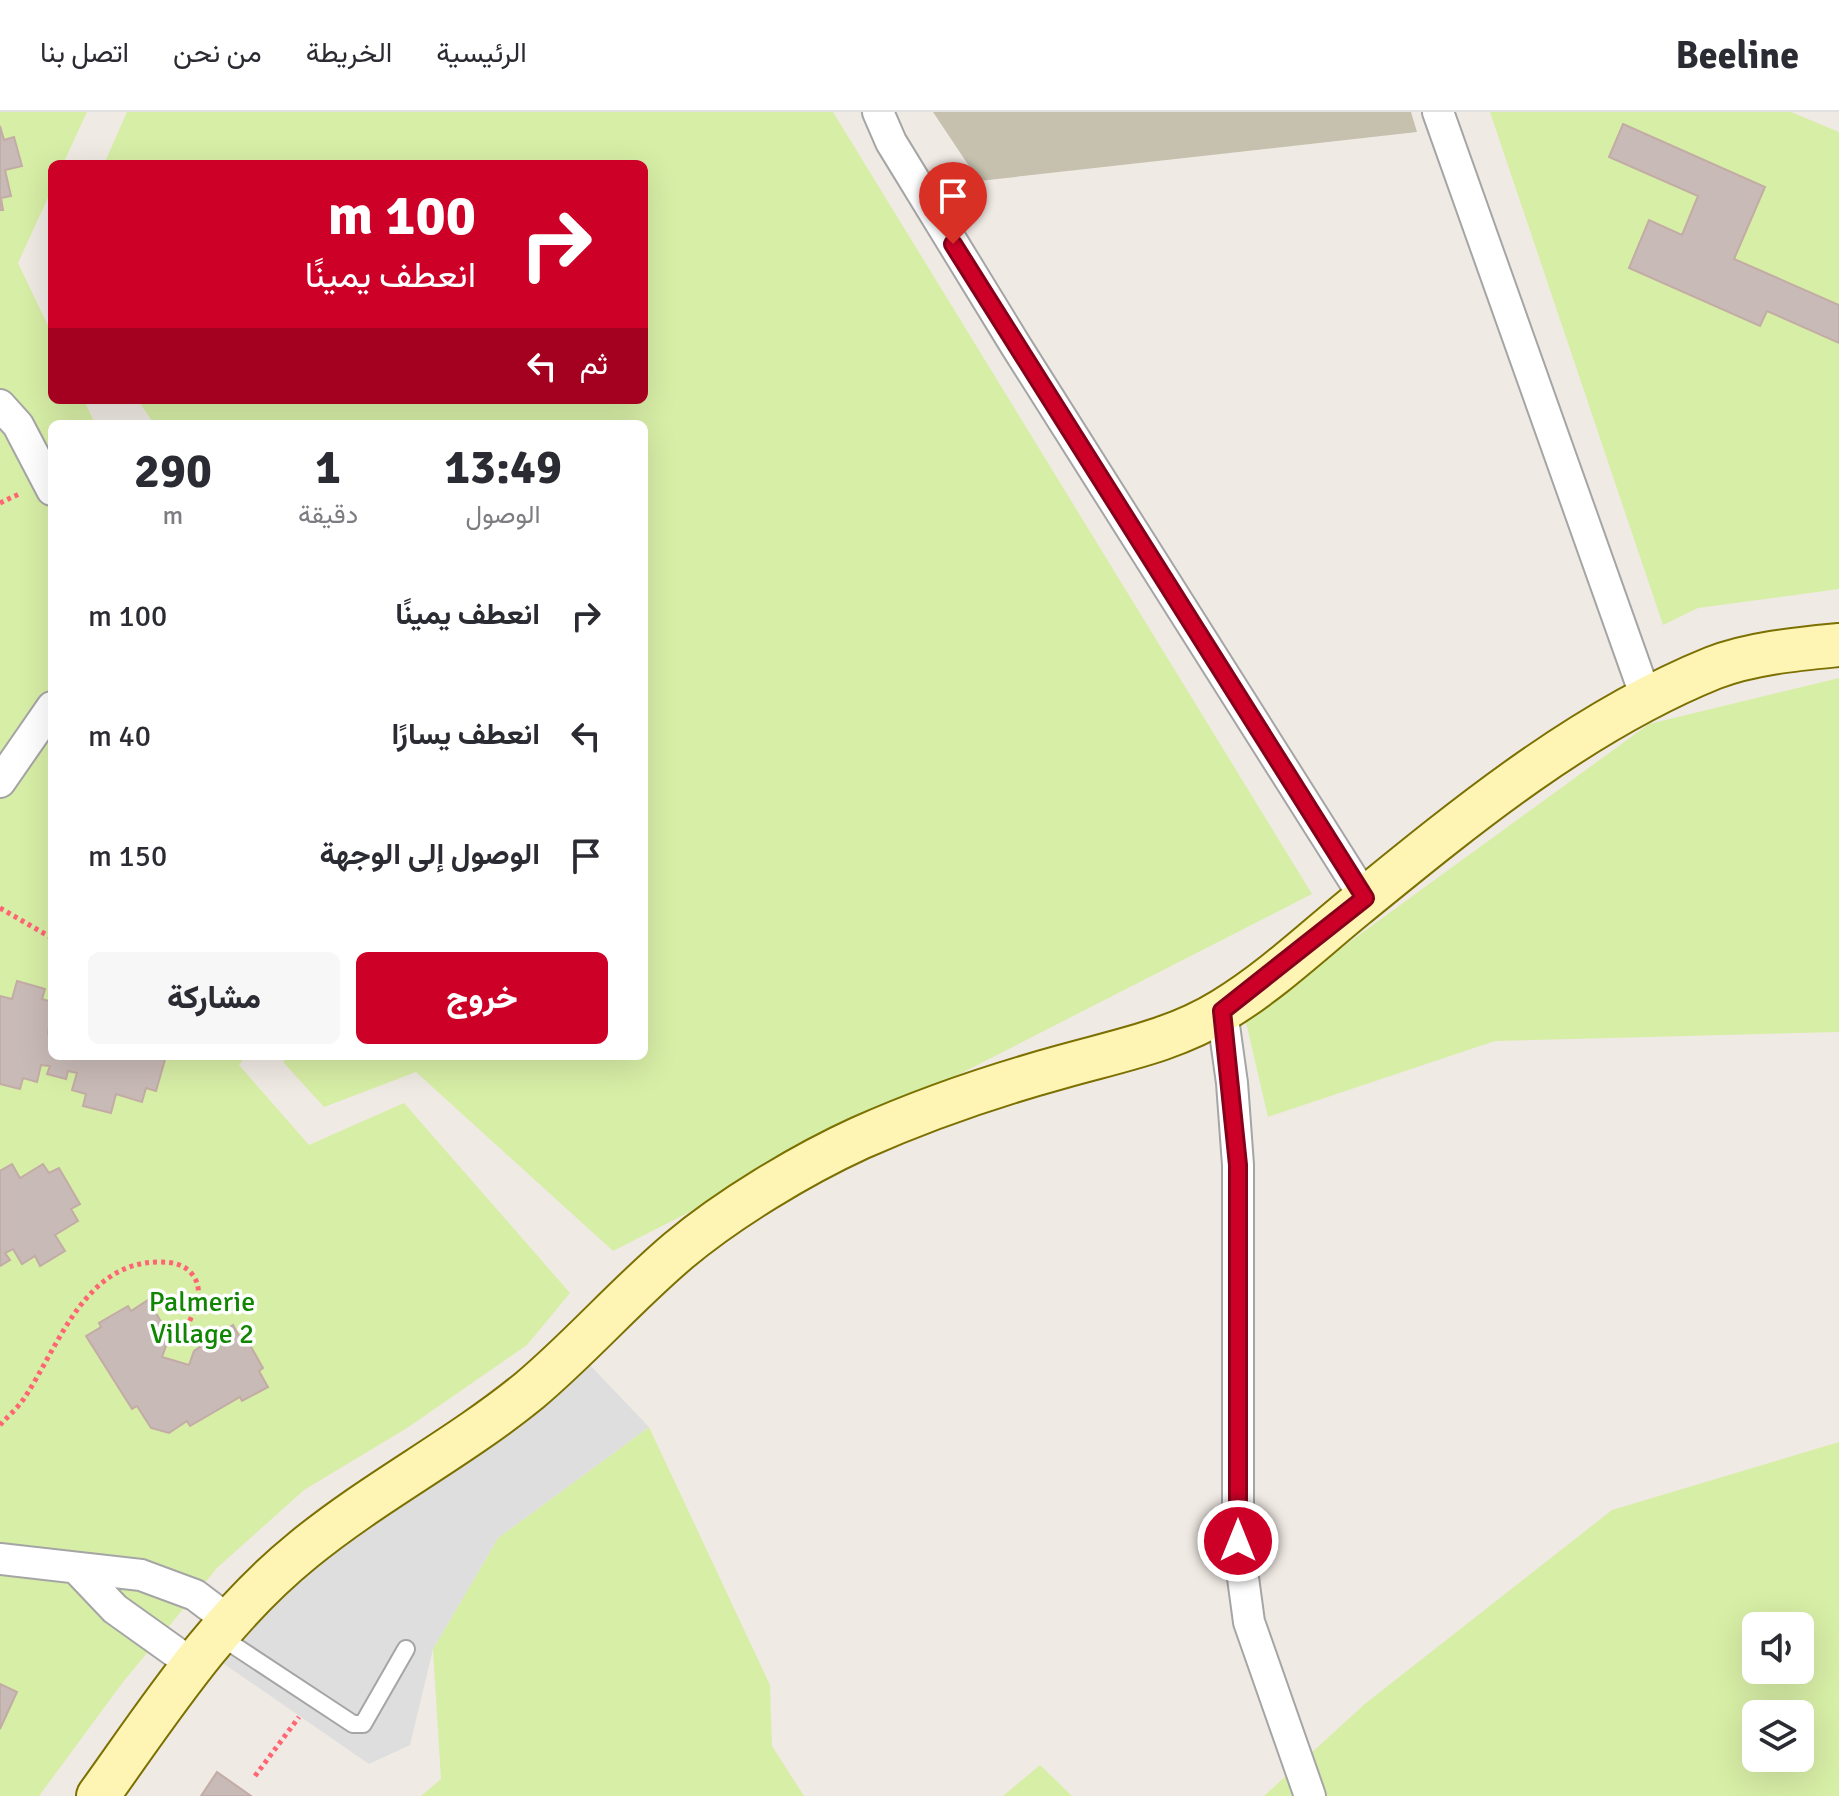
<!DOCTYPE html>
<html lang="ar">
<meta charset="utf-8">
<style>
body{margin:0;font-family:Signika,Vazirmatn,sans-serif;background:#f7f7f7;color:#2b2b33;direction:rtl;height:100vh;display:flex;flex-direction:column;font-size:30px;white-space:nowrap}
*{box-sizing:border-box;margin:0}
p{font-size:26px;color:#7c7c81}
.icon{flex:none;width:44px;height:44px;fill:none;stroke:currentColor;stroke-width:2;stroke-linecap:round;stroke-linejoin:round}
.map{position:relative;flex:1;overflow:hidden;direction:ltr}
.sheet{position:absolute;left:48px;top:308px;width:600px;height:640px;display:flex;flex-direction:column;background:#fff;border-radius:12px;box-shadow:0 8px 32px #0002;direction:rtl}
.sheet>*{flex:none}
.top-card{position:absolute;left:48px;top:48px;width:600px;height:244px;border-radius:12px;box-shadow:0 8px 32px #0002;direction:rtl;background:#cd0028;color:#fff;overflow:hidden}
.tools{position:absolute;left:1742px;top:1500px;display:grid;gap:16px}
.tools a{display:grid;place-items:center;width:72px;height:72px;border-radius:12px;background:#fff;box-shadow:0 8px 32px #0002;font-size:40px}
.pin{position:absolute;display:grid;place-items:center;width:68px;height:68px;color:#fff;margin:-82px -34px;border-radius:50% 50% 50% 0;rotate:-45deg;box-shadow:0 0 8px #0007}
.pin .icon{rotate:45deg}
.me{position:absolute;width:88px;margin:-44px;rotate:0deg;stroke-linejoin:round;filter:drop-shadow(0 0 6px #0008)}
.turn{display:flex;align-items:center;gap:28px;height:168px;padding:0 40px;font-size:36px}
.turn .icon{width:104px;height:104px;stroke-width:2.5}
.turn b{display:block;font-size:56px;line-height:68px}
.then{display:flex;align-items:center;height:76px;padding:0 40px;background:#0003;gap:16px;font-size:30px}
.eta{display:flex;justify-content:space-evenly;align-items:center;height:136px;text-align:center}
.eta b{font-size:48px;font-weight:800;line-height:56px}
.primary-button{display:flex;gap:16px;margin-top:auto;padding:16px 40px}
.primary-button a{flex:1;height:92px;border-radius:12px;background:#cd0028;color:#fff;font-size:32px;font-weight:800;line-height:92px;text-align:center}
.primary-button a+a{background:#f7f7f7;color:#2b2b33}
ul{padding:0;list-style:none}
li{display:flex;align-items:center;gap:24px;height:120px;padding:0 40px}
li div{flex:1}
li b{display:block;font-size:30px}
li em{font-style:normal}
header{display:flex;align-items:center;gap:48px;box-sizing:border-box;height:112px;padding:0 40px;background:#fff;border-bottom:2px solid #e1e1e2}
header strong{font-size:38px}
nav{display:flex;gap:44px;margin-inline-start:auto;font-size:28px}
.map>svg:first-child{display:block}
.construction{fill:#c5c1ae}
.grass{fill:#d7eea6;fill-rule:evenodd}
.parking{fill:#dedede}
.building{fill:#c8bab7;stroke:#c3aca5;stroke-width:2}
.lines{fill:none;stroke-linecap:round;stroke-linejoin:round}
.lane-casing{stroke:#a5a5a5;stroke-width:20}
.street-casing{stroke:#a5a5a5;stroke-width:34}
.secondary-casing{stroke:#7b7000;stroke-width:46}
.path{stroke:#ff6674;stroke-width:5;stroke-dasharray:4 4;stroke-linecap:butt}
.lane{stroke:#fff;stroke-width:16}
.street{stroke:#fff;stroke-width:30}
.secondary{stroke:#fef4b3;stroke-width:42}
.route-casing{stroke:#85001a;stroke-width:20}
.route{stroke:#cd0028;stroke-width:14}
.labels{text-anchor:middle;stroke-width:7;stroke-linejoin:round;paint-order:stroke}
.park-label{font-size:28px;fill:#118603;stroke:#fff}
</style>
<header>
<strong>Beeline</strong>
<nav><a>الرئيسية</a><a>الخريطة</a><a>من نحن</a><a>اتصل بنا</a></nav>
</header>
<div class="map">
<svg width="1839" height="1684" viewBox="0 0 1839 1684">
<rect width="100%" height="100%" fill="#f0eae4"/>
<path class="construction" d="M 933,0 L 1411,0 L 1417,20 L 979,69 Z"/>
<path class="grass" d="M 0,0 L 87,0 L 63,52 L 52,52 L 52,77 L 18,151 L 52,222 L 52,288 L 84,288 L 95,312 L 52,312 L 52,944 L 246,944 L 239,953 L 309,1033 L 404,991 L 570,1181 L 527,1233 L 407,1316 L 304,1378 L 217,1456 L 123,1570 L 39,1684 L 0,1684 Z
M 127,0 L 833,0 L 1312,782 L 613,1139 L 416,960 L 324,995 L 283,950 L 288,944 L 644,944 L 644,312 L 154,312 L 138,288 L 644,288 L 644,52 L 104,52 Z
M 1490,0 L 1791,0 L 1839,20 L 1839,477 L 1698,496 L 1663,513 Z
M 1839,566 L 1839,920 L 1495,929 L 1268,1005 L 1245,906 L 1649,612 Z
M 649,1315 L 770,1573 L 772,1634 L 804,1684 L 421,1684 L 441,1667 L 433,1537 L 498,1426 Z
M 1839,1330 L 1839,1684 L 1264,1684 L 1366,1591 L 1612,1398 ZM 1756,1514 L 1800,1514 L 1800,1558 L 1756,1558 ZM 1756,1602 L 1800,1602 L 1800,1646 L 1756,1646 Z
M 1040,1653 L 1072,1684 L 1003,1684 Z"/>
<path class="parking" d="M 586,1249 L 649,1315 L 498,1426 L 433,1537 L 410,1633 L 369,1652 L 214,1545 L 333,1418 Z"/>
<path class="building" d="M 1623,12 L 1765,75 L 1734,147 L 1839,193 L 1839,231 L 1767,199 L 1760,214 L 1629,156 L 1649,108 L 1682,123 L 1698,84 L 1609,45 Z
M 0,14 L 4,28 L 14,25 L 22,54 L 5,58 L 11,84 L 1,86 L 3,98 L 0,98 Z
M 17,869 L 45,877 L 42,887 L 52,890 L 48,922 L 52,924 L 52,944 L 166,944 L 156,979 L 146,976 L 142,990 L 116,982 L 111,1001 L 83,994 L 86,982 L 72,978 L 77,961 L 68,959 L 66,967 L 47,962 L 50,954 L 41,953 L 37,970 L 23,966 L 20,977 L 0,972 L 0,884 L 12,887 Z
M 12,1052 L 20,1066 L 43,1052 L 49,1061 L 59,1056 L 80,1092 L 71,1097 L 78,1109 L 55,1123 L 65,1139 L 40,1154 L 35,1144 L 22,1152 L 13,1137 L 5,1141 L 10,1148 L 0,1154 L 0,1059 Z
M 148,1188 L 163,1213 L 158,1216 L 167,1231 L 162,1245 L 189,1253 L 194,1239 L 233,1213 L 242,1229 L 246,1226 L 263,1256 L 259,1259 L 268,1275 L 242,1289 L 240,1285 L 190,1314 L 187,1309 L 169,1321 L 151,1316 L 137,1294 L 132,1297 L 86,1224 L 101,1215 L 99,1211 L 128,1194 L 131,1199 Z
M 0,1572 L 17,1580 L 0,1617 Z
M 217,1660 L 251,1684 L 201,1684 Z"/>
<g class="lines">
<g class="lane-casing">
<path id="lane" d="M 218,1523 L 353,1612 L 363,1612 L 406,1537"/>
</g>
<g class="street-casing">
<path id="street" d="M 878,0 L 891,30 L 1016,234 L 1365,786
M 1438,0 L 1647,588
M 0,293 L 18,313 L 52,378
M 0,670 L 52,595
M 1222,899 L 1232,971 L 1238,1053 L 1238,1429 L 1249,1510 L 1310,1684
M 0,1447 L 141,1463 L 195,1483 L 228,1508
M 78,1458 L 115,1497 L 192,1552"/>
</g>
<g class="secondary-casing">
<path id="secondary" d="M 98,1684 C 161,1596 218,1507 303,1438 C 375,1379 458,1337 530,1278 C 582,1234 626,1183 678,1139 C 728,1097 801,1053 860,1026 C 925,997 992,974 1061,955 C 1117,939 1173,929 1223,898 C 1271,869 1314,828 1357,793 C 1466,704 1582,609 1713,556 C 1752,541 1798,537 1839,533"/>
</g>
<path class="path" d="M 0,391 L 19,382
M 0,796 L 52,826
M 0,1313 C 8,1304 18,1296 25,1285 C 59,1233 85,1150 159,1150 C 172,1150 184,1152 192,1162 C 205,1178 195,1196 188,1213
M 255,1664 L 299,1605"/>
<use href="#lane" class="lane"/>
<use href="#street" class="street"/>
<use href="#secondary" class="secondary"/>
</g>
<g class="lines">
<g class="route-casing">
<path id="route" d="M 953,132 L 1365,786 L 1222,899 L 1238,1053 L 1238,1429"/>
</g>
<use href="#route" class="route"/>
</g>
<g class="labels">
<g class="park-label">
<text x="202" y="1199">Palmerie<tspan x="202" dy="32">Village 2</tspan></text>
</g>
</g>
</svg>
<div class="tools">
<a><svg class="icon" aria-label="sound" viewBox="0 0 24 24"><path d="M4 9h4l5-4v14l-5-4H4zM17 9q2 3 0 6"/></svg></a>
<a><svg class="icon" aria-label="layers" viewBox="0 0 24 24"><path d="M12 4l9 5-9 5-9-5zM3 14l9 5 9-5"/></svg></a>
</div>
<div class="pin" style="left:953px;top:132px;background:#d93025"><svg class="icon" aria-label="arrive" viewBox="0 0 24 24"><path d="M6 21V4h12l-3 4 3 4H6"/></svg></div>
<svg class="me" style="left:1238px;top:1429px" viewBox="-20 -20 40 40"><circle r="17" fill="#cd0028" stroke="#fff" stroke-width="3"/><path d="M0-11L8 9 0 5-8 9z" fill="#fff"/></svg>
<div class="top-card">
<div class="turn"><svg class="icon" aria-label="right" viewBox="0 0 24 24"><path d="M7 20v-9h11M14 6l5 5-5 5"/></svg><div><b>100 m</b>انعطف يمينًا</div></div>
<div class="then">ثم<svg class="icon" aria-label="left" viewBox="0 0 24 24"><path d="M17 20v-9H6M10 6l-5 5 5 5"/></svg></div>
</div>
<section class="sheet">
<div class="eta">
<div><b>13:49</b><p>الوصول</p></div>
<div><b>1</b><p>دقيقة</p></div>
<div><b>290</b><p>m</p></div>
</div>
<ul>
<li><svg class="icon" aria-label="right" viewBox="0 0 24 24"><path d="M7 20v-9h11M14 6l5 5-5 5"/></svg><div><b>انعطف يمينًا</b></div><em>100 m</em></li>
<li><svg class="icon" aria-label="left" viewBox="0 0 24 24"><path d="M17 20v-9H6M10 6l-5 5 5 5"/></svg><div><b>انعطف يسارًا</b></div><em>40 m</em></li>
<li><svg class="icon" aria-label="arrive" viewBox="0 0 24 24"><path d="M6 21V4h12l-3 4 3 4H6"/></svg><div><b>الوصول إلى الوجهة</b></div><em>150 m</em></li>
</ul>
<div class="primary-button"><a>خروج</a><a>مشاركة</a></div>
</section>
</div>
